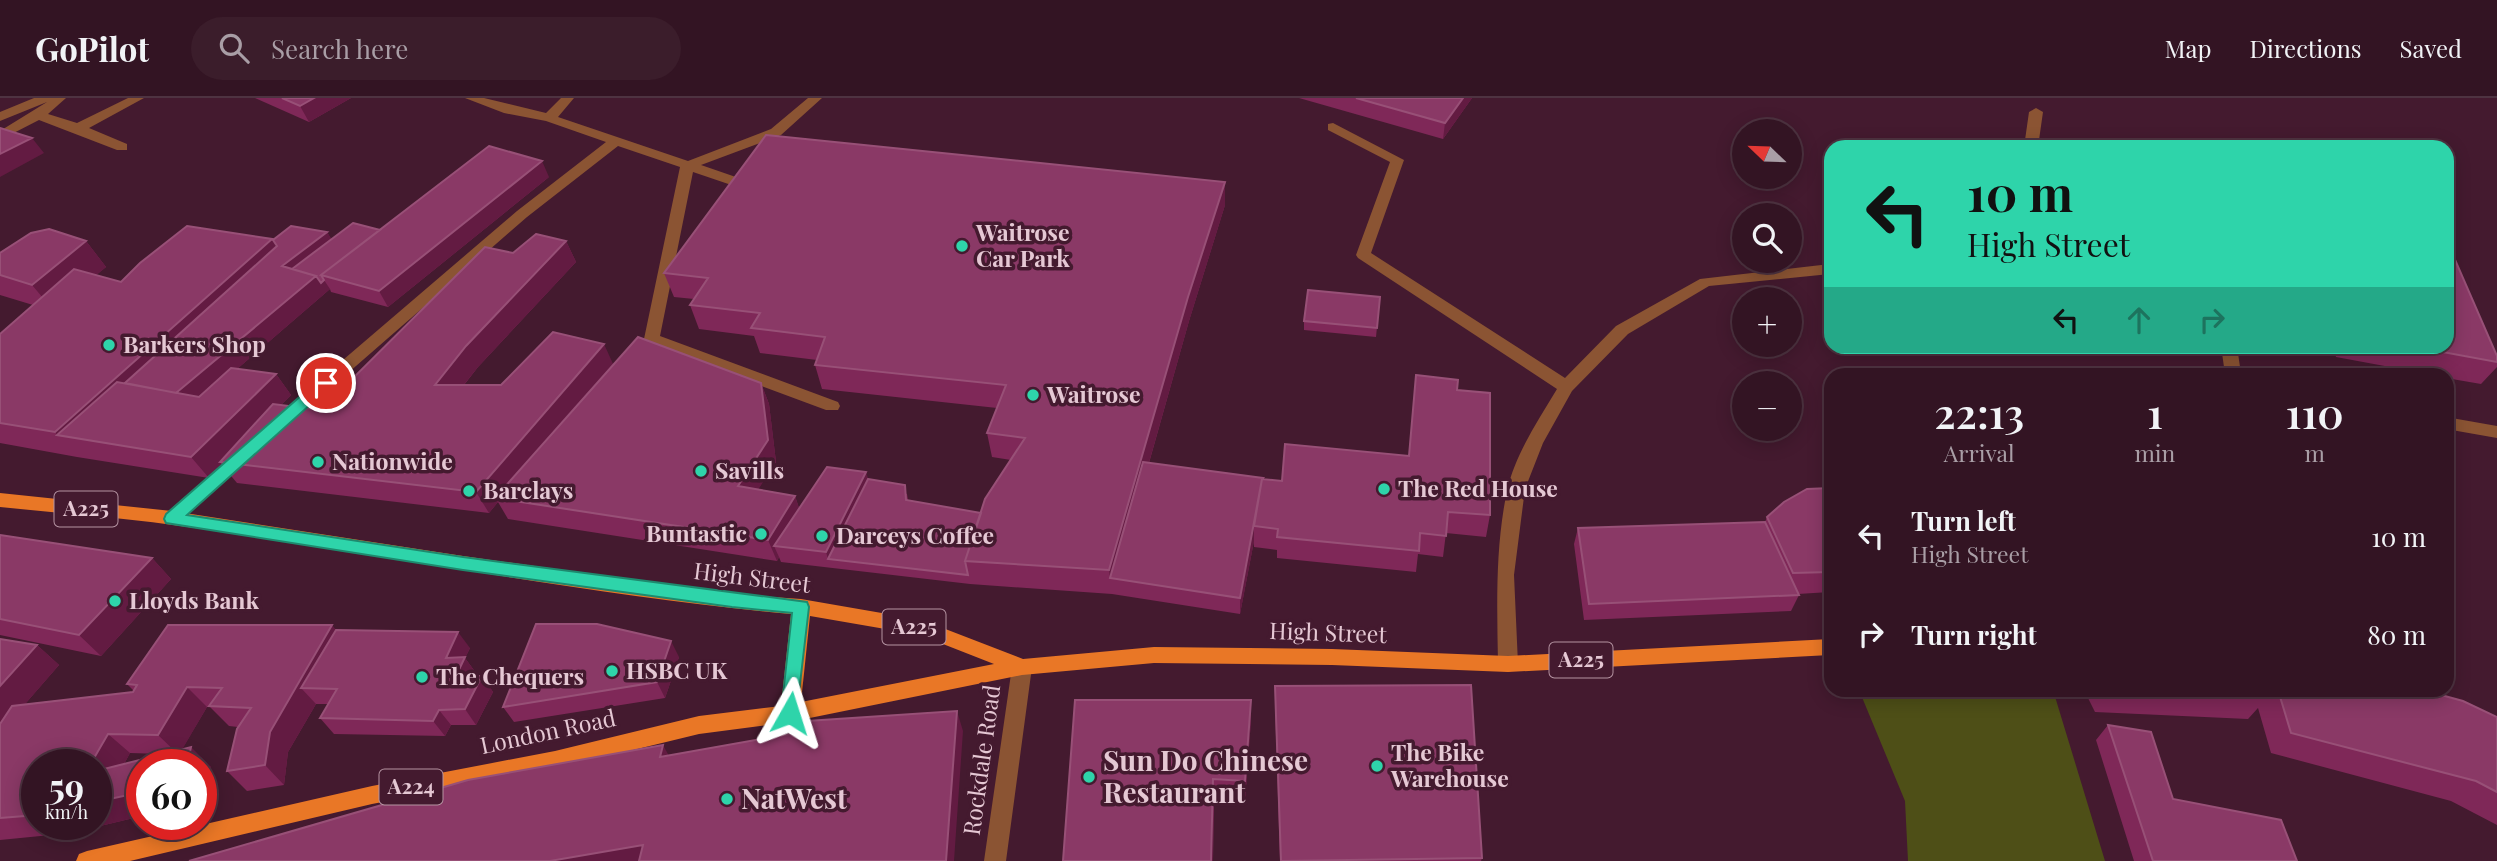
<!DOCTYPE html>
<meta charset="utf-8">
<style>
body{margin:0;font-family:"Playfair Display",serif;background:#3b1d2b;color:#f1f3f6;height:100vh;display:flex;flex-direction:column;font-size:26px;white-space:nowrap}
*{box-sizing:border-box;margin:0}
p{font-size:23px;color:#a99ea6}
.icon{flex:none;width:38px;height:38px;fill:none;stroke:currentColor;stroke-width:2;stroke-linecap:round;stroke-linejoin:round}
.map{position:relative;flex:1;overflow:hidden}
.sheet{position:absolute;left:1824px;top:270px;width:630px;height:329px;display:flex;flex-direction:column;background:#331423;border-radius:21px;box-shadow:0 4px 18px #0003,0 0 0 2px #4e3341}
.sheet>*{flex:none}
.guide{position:absolute;left:1824px;top:42px;width:630px;height:214px;border-radius:21px;box-shadow:0 4px 18px #0003,0 0 0 2px #4e3341;background:#2ed4aa;color:#111;overflow:hidden}
.needle{width:46px;rotate:293deg}
.tools{position:absolute;left:1732px;top:21px;display:grid;gap:14px}
.tools a{display:grid;place-items:center;width:70px;height:70px;border-radius:50%;background:#331423;box-shadow:0 4px 18px #0003,0 0 0 2px #4e3341;font-size:35px}
.speed{position:absolute;left:21px;top:651px;display:flex;gap:14px;font-size:35px;font-weight:700;text-align:center}
.speed>*{display:grid;place-content:center;width:91px;height:91px;border-radius:50%;background:#331423;box-shadow:0 4px 18px #0003,0 0 0 2px #4e3341;line-height:1}
.speed small{font-size:18px;font-weight:400}
.speed .limit{border:10px solid #d22;background:#fff;color:#111}
.pin{position:absolute;display:grid;place-items:center;width:60px;height:60px;color:#fff;margin:-30px;border:4px solid #fff;border-radius:50%;box-shadow:0 2px 7px #0007}
.me{position:absolute;width:77px;margin:-38px;rotate:6deg;stroke-linejoin:round;filter:drop-shadow(0 0 5px #0008)}
.turn{display:flex;align-items:center;gap:24px;height:147px;padding:0 28px;font-size:32px}
.turn .icon{width:91px;height:91px;stroke-width:2.5}
.turn b{display:block;font-size:49px;line-height:60px}
.lanes{display:flex;align-items:center;height:66px;padding:0 28px;background:#0003;justify-content:center;gap:35px;direction:ltr}
.lanes .off{opacity:.35}
.eta{display:flex;justify-content:space-evenly;align-items:center;height:119px;text-align:center}
.eta b{font-size:42px;font-weight:600;line-height:49px}
ul{padding:0;list-style:none}
li{display:flex;align-items:center;gap:21px;height:98px;padding:0 28px}
li div{flex:1}
li b{display:block;font-size:26px}
li em{font-style:normal}
header{display:flex;align-items:center;gap:42px;box-sizing:border-box;height:98px;padding:0 35px;background:#331423;border-bottom:2px solid #4e3341}
header strong{font-size:33px}
nav{display:flex;gap:38px;margin-inline-start:auto;font-size:24px}
.search{width:490px;height:63px;background:#3b1d2b;display:flex;align-items:center;gap:18px;box-sizing:border-box;padding:0 24px;border-radius:38px;color:#a99ea6;font-size:26px}
.map>svg:first-child{display:block}
.green{fill:#4e4f17}
.lines{fill:none;stroke-linecap:round;stroke-linejoin:round}
.minor{fill:#8b5433;fill-rule:evenodd}
.major{fill:#e97726;fill-rule:evenodd}
.wall{fill:#7f2858;fill-rule:evenodd}
.shaded-wall{fill:#631b42}
.building{fill:#8a3966;stroke:#985077;stroke-width:2}
.route{fill:#2ed4aa;stroke:#1e8a6e;stroke-width:2}
.poi-dot{fill:#2ed4aa;stroke:#441a2f;stroke-width:2.5}
.labels{text-anchor:middle;stroke-width:7;stroke-linejoin:round;paint-order:stroke}
.shield{fill:#441a2f;stroke:#b594a2;stroke-width:2}
.shield-label{font-size:21px;font-weight:bold;fill:#e5c8d4}
.poi-label{font-size:23px;font-weight:bold;fill:#e5c8d4;stroke:#441a2f;text-anchor:start}
.street-label{font-size:23px;fill:#e5c8d4;stroke:#441a2f}
.near-poi-label{font-size:28px;font-weight:bold;fill:#e5c8d4;stroke:#441a2f;text-anchor:start}
</style>
<header>
<strong>GoPilot</strong>
<div class="search"><svg class="icon" aria-label="search" viewBox="0 0 24 24"><circle cx="10" cy="10" r="6"/><path d="M15 15l6 6"/></svg>Search here</div>
<nav><a>Map</a><a>Directions</a><a>Saved</a></nav>
</header>
<div class="map">
<svg width="2497" height="763" viewBox="0 0 2497 763">
<rect width="100%" height="100%" fill="#441a2f"/>
<path class="green" d="M 1859,592 L 2053,592 L 2105,763 L 1908,763 L 1905,703 Z"/>
<g class="lines">
<path class="minor" d="M 34,0 L 66,0 L 48,16 L 77,25 L 128,0 L 144,0 L 89,30 L 127,46 L 127,52 L 117,52 L 39,22 L 0,42 L 0,33 L 47,4 L 0,23 L 0,14 Z
M 465,0 L 484,0 L 546,15 L 561,0 L 574,0 L 558,19 L 688,63 L 771,31 L 808,0 L 822,0 L 781,37 L 701,67 L 759,87 L 759,93 L 749,93 L 693,74 L 660,238 L 838,304 L 840,308 L 838,312 L 826,312 L 646,245 L 644,241 L 680,69 L 618,48 L 527,119 L 286,329 L 274,329 L 272,325 L 274,321 L 517,113 L 606,44 L 546,23 L 504,15 Z
M 2036,10 L 2043,14 L 2038,49 L 2024,49 L 2029,14 Z
M 1333,25 L 1404,62 L 1371,155 L 1565,280 L 1616,228 L 1700,181 L 1830,166 L 1830,176 L 1709,188 L 1628,236 L 1572,293 L 1543,345 L 1525,391 L 1514,477 L 1518,566 L 1515,572 L 1508,574 L 1501,572 L 1498,566 C 1497,508 1495,450 1507,393 C 1515,356 1538,323 1557,291 L 1358,160 L 1356,157 L 1390,64 L 1328,32 L 1328,26 Z
M 2221,248 L 2237,248 L 2241,276 L 2225,276 Z
M 2446,319 L 2497,328 L 2497,340 L 2446,331 Z
M 243,352 L 249,354 L 252,358 L 249,362 L 178,425 L 166,425 L 163,420 L 166,415 L 237,354 Z
M 1022,561 L 1029,563 L 1032,569 L 1006,763 L 984,763 L 1012,569 L 1015,563 Z"/>
<path class="major" d="M 0,395 L 172,413 L 463,458 L 732,496 L 801,501 L 922,522 L 1023,561 L 1154,549 L 1332,551 L 1508,558 L 1830,541 L 1830,557 L 1508,574 L 1332,567 L 1154,565 L 1022,577 L 790,624 L 699,636 L 555,671 L 372,706 L 130,763 L 76,763 L 79,756 L 87,753 L 372,688 L 555,653 L 699,618 L 781,608 L 791,516 C 584,497 379,455 173,427 C 116,419 58,415 0,409 ZM 810,518 L 920,537 L 994,566 L 801,604 Z"/>
</g>
<path class="wall" d="M 255,0 L 351,0 L 309,24 Z
M 1299,0 L 1472,0 L 1443,41 Z
M 549,79 L 388,209 L 331,194 L 330,191 L 237,271 L 276,276 L 291,297 L 281,307 L 321,312 L 513,155 L 566,143 L 576,164 L 478,269 L 464,287 L 501,287 L 613,267 L 761,285 L 769,306 L 776,364 L 758,391 L 795,398 L 799,410 L 868,381 L 907,396 L 908,402 L 981,415 L 1011,362 L 992,359 L 987,335 L 997,310 L 822,291 L 815,267 L 817,262 L 760,255 L 754,238 L 699,231 L 690,207 L 694,201 L 674,199 L 664,175 L 1225,107 L 1189,223 L 1149,365 L 1263,381 L 1282,383 L 1409,358 L 1416,277 L 1457,292 L 1490,417 L 1486,439 L 1446,435 L 1443,459 L 1418,456 L 1416,474 L 1277,460 L 1277,452 L 1254,449 L 1254,443 L 1240,516 L 1112,496 L 970,486 L 781,464 L 779,459 L 777,463 L 508,421 L 498,404 L 489,415 L 237,385 L 222,367 L 209,380 L 77,359 L 0,345 L 0,236 L 33,207 L 0,197 L 0,155 L 86,143 L 106,169 L 96,177 L 121,184 L 273,142 L 327,134 L 331,141 L 380,132 Z
M 1380,199 L 1376,239 L 1304,232 L 1304,223 Z
M 2333,248 L 2446,248 L 2497,258 L 2497,269 L 2481,286 L 2446,280 L 2446,276 L 2428,276 L 2336,259 Z
M 1830,390 L 1830,494 L 1798,496 L 1799,497 L 1791,513 L 1584,522 L 1574,446 L 1578,430 L 1765,424 L 1767,419 Z
M 0,437 L 152,460 L 171,481 L 101,558 L 0,537 Z
M 336,532 L 470,550 L 465,560 L 476,575 L 474,578 L 482,578 L 493,594 L 476,627 L 451,627 L 445,638 L 334,636 L 320,620 L 328,606 L 316,606 L 288,654 L 284,687 L 247,693 L 227,673 L 238,629 L 229,628 L 210,609 L 207,609 L 182,651 L 211,669 L 204,704 L 201,704 L 201,667 L 142,667 L 142,718 L 71,735 L 0,742 L 0,541 L 37,547 L 59,567 L 25,606 L 133,594 L 134,593 L 127,586 ZM 130,655 L 162,656 L 124,666 ZM 37,667 L 96,726 L 37,726 Z
M 679,559 L 665,600 L 514,624 L 503,609 Z
M 1275,588 L 1482,760 L 1481,763 L 1280,763 L 1275,608 Z
M 2084,592 L 2423,592 L 2497,619 L 2497,727 L 2451,703 L 2271,655 L 2258,610 L 2248,621 L 2095,614 Z
M 1251,622 L 1245,703 L 1214,701 L 1213,763 L 1063,763 Z
M 2108,627 L 2173,701 L 2297,763 L 2134,763 L 2096,642 Z"/>
<path class="shaded-wall" d="M 314,0 L 351,0 L 309,24 L 300,8 Z
M 1463,0 L 1472,0 L 1443,41 L 1445,25 Z
M 32,40 L 44,55 L 0,79 L 0,56 Z
M 542,63 L 549,79 L 388,209 L 379,193 Z
M 1225,84 L 1225,107 L 1189,223 L 1116,481 L 1110,480 L 1112,496 L 1109,472 L 1188,199 Z
M 327,134 L 337,150 L 57,337 L 55,334 L 272,141 L 287,164 Z
M 86,143 L 106,169 L 54,213 L 32,187 Z
M 566,143 L 576,164 L 478,269 L 447,308 L 435,287 L 466,248 Z
M 316,178 L 324,182 L 330,191 L 193,309 L 169,299 Z
M 604,246 L 614,268 L 495,400 L 498,404 L 489,415 L 476,394 Z
M 276,276 L 291,297 L 224,364 L 220,364 L 222,367 L 209,380 L 191,359 Z
M 761,285 L 769,306 L 776,364 L 747,409 L 738,388 Z
M 866,374 L 871,390 L 828,461 L 826,454 Z
M 795,398 L 802,419 L 774,448 L 779,459 L 777,463 L 768,442 Z
M 1254,428 L 1254,443 L 1240,516 L 1240,500 Z
M 152,460 L 171,481 L 101,558 L 79,537 Z
M 332,527 L 349,548 L 301,590 L 316,606 L 288,654 L 284,687 L 265,667 L 270,634 Z
M 458,534 L 470,550 L 465,560 L 476,575 L 468,594 L 456,578 L 446,560 Z
M 671,543 L 679,559 L 665,600 L 657,584 Z
M 37,547 L 59,567 L 0,635 L 0,588 Z
M 482,578 L 493,594 L 476,627 L 465,611 Z
M 187,589 L 207,609 L 179,657 L 158,637 Z
M 1251,602 L 1251,622 L 1245,703 L 1245,683 Z
M 439,612 L 451,627 L 445,638 L 433,623 Z
M 957,613 L 963,633 L 954,763 L 946,763 Z
M 108,636 L 130,655 L 108,696 L 96,685 L 96,667 L 90,667 Z
M 663,647 L 674,667 L 660,659 Z
M 191,649 L 211,669 L 204,704 L 201,704 L 201,667 L 187,667 Z
M 1213,681 L 1213,763 L 1211,763 Z
M 142,694 L 142,718 L 71,735 L 60,726 L 96,726 L 96,704 Z
M 643,747 L 653,763 L 550,763 Z"/>
<path class="building" d="M 282,0 L 314,0 L 300,8 Z
M 1356,0 L 1463,0 L 1445,25 Z
M 0,30 L 32,40 L 0,56 Z
M 766,37 L 1225,84 L 1188,199 L 1109,472 L 965,463 L 985,401 L 1025,340 L 987,335 L 1006,287 L 815,267 L 825,239 L 751,230 L 760,215 L 690,207 L 708,180 L 664,175 Z
M 489,48 L 542,63 L 379,193 L 321,177 Z
M 353,125 L 380,132 L 321,177 L 324,182 L 321,185 L 316,178 L 292,171 Z
M 187,128 L 272,141 L 55,334 L 0,325 L 0,236 L 74,171 L 121,184 L 140,165 Z
M 291,128 L 327,134 L 282,168 L 316,178 L 176,295 L 125,285 L 277,148 L 273,142 Z
M 49,131 L 86,143 L 32,187 L 0,177 L 0,155 L 31,135 Z
M 536,136 L 566,143 L 466,248 L 435,287 L 501,287 L 553,234 L 604,246 L 476,394 L 220,364 L 273,306 L 321,312 L 485,149 L 513,155 Z
M 2446,141 L 2497,258 L 2497,264 L 2410,248 L 2446,248 Z
M 1308,192 L 1380,199 L 1377,230 L 1304,223 Z
M 638,239 L 761,285 L 768,342 L 738,388 L 795,398 L 768,442 L 495,400 Z
M 231,270 L 276,276 L 191,359 L 57,337 L 117,284 L 199,299 Z
M 1416,277 L 1458,282 L 1457,292 L 1490,295 L 1490,417 L 1448,414 L 1446,438 L 1420,435 L 1419,453 L 1277,439 L 1278,431 L 1254,428 L 1262,381 L 1282,383 L 1285,346 L 1409,358 Z
M 1143,364 L 1263,380 L 1262,381 L 1240,500 L 1110,480 Z
M 827,369 L 866,374 L 826,454 L 774,448 Z
M 868,381 L 905,387 L 906,402 L 981,415 L 965,463 L 968,477 L 828,461 Z
M 1830,390 L 1830,474 L 1793,475 L 1767,419 L 1784,404 L 1807,391 Z
M 1765,424 L 1799,497 L 1589,506 L 1578,430 Z
M 0,437 L 152,460 L 79,537 L 0,521 Z
M 536,526 L 597,526 L 671,543 L 657,584 L 503,609 Z
M 168,527 L 332,527 L 270,634 L 265,667 L 227,673 L 237,631 L 251,610 L 209,608 L 222,590 L 187,589 L 158,637 L 108,636 L 90,667 L 37,667 L 37,717 L 0,720 L 0,626 L 12,608 L 133,594 L 137,587 L 127,586 Z
M 336,532 L 458,534 L 446,560 L 465,559 L 456,578 L 482,578 L 465,611 L 439,612 L 433,623 L 320,620 L 337,591 L 301,590 Z
M 0,541 L 37,547 L 0,588 Z
M 1471,587 L 1482,760 L 1281,763 L 1275,588 Z
M 2117,592 L 2265,592 L 2269,598 Z
M 2278,592 L 2423,592 L 2463,603 L 2497,619 L 2497,694 L 2476,683 L 2291,635 Z
M 1075,602 L 1251,602 L 1245,683 L 1213,681 L 1211,763 L 1063,763 Z
M 957,613 L 946,763 L 639,763 L 643,747 L 550,763 L 189,763 L 468,682 L 663,647 L 660,659 L 790,636 L 792,624 Z
M 2108,627 L 2151,634 L 2173,701 L 2281,722 L 2297,763 L 2153,763 Z
M 191,649 L 187,667 L 142,667 L 142,694 L 96,704 L 96,673 Z"/>
<path class="route" d="M 326,279 L 331,281 L 333,285 L 331,288 L 187,417 L 463,459 L 807,504 L 809,509 L 796,620 L 790,623 L 783,620 L 781,615 L 792,515 L 732,509 L 463,472 L 166,425 L 164,421 L 166,416 L 320,281 Z"/>
<g class="poi-dot">
<circle cx="962" cy="148" r="7"/>
<circle cx="109" cy="247" r="7"/>
<circle cx="1033" cy="297" r="7"/>
<circle cx="318" cy="364" r="7"/>
<circle cx="701" cy="373" r="7"/>
<circle cx="1384" cy="391" r="7"/>
<circle cx="469" cy="393" r="7"/>
<circle cx="761" cy="436" r="7"/>
<circle cx="822" cy="438" r="7"/>
<circle cx="115" cy="503" r="7"/>
<circle cx="612" cy="573" r="7"/>
<circle cx="422" cy="579" r="7"/>
<circle cx="1377" cy="668" r="7"/>
<circle cx="1089" cy="679" r="7"/>
<circle cx="727" cy="701" r="7"/>
</g>
<g class="labels">
<g class="shield">
<rect x="54.5" y="393.5" width="63" height="35" rx="5"/>
<rect x="882.5" y="511.5" width="63" height="35" rx="5"/>
<rect x="1549.5" y="544.5" width="63" height="35" rx="5"/>
<rect x="379.5" y="671.5" width="63" height="35" rx="5"/>
</g>
<g class="shield-label">
<text x="86" y="418">A225</text>
<text x="914" y="536">A225</text>
<text x="1581" y="569">A225</text>
<text x="411" y="696">A224</text>
</g>
<g class="poi-label">
<text x="976" y="143">Waitrose<tspan x="976" dy="26">Car Park</tspan></text>
<text x="123" y="255">Barkers Shop</text>
<text x="1047" y="305">Waitrose</text>
<text x="332" y="372">Nationwide</text>
<text x="715" y="381">Savills</text>
<text x="1398" y="399">The Red House</text>
<text x="483" y="401">Barclays</text>
<text x="747" y="444" text-anchor="end">Buntastic</text>
<text x="836" y="446">Darceys Coffee</text>
<text x="129" y="511">Lloyds Bank</text>
<text x="626" y="581">HSBC UK</text>
<text x="436" y="587">The Chequers</text>
<text x="1391" y="663">The Bike<tspan x="1391" dy="26">Warehouse</tspan></text>
</g>
<g class="street-label">
<text transform="translate(752 480) rotate(7)" y="8">High Street</text>
<text transform="translate(1328 535) rotate(2)" y="8">High Street</text>
<text transform="translate(548 634) rotate(-12)" y="8">London Road</text>
<text transform="translate(982 662) rotate(-82)" y="8">Rockdale Road</text>
</g>
<g class="near-poi-label">
<text x="1103" y="673">Sun Do Chinese<tspan x="1103" dy="32">Restaurant</tspan></text>
<text x="741" y="711">NatWest</text>
</g>
</g>
</svg>
<div class="tools">
<a><svg class="needle" viewBox="-14 -14 28 28"><path d="M0-13l5 13h-10z" fill="#e53935"/><path d="M0 13l5-13h-10z" fill="#a99ea6"/></svg></a>
<a><svg class="icon" aria-label="search" viewBox="0 0 24 24"><circle cx="10" cy="10" r="6"/><path d="M15 15l6 6"/></svg></a>
<a>+</a>
<a>−</a>
</div>
<div class="speed"><div>59<small>km/h</small></div><div class="limit">60</div></div>
<div class="pin" style="left:326px;top:285px;background:#d93025"><svg class="icon" aria-label="arrive" viewBox="0 0 24 24"><path d="M6 21V4h12l-3 4 3 4H6"/></svg></div>
<svg class="me" style="left:790px;top:615px" viewBox="-20 -20 40 40"><path d="M0-17L14 15 0 8-14 15z" fill="#2ed4aa" stroke="#fff" stroke-width="4"/></svg>
<div class="guide">
<div class="turn"><svg class="icon" aria-label="left" viewBox="0 0 24 24"><path d="M17 20v-9H6M10 6l-5 5 5 5"/></svg><div><b>10 m</b>High Street</div></div>
<div class="lanes"><svg class="icon" aria-label="left" viewBox="0 0 24 24"><path d="M17 20v-9H6M10 6l-5 5 5 5"/></svg><svg class="icon off" aria-label="ahead" viewBox="0 0 24 24"><path d="M12 20V5M6 11l6-6 6 6"/></svg><svg class="icon off" aria-label="right" viewBox="0 0 24 24"><path d="M7 20v-9h11M14 6l5 5-5 5"/></svg></div>
</div>
<section class="sheet">
<div class="eta">
<div><b>22:13</b><p>Arrival</p></div>
<div><b>1</b><p>min</p></div>
<div><b>110</b><p>m</p></div>
</div>
<ul>
<li><svg class="icon" aria-label="left" viewBox="0 0 24 24"><path d="M17 20v-9H6M10 6l-5 5 5 5"/></svg><div><b>Turn left</b><p>High Street</p></div><em>10 m</em></li>
<li><svg class="icon" aria-label="right" viewBox="0 0 24 24"><path d="M7 20v-9h11M14 6l5 5-5 5"/></svg><div><b>Turn right</b></div><em>80 m</em></li>
</ul>
</section>
</div>
